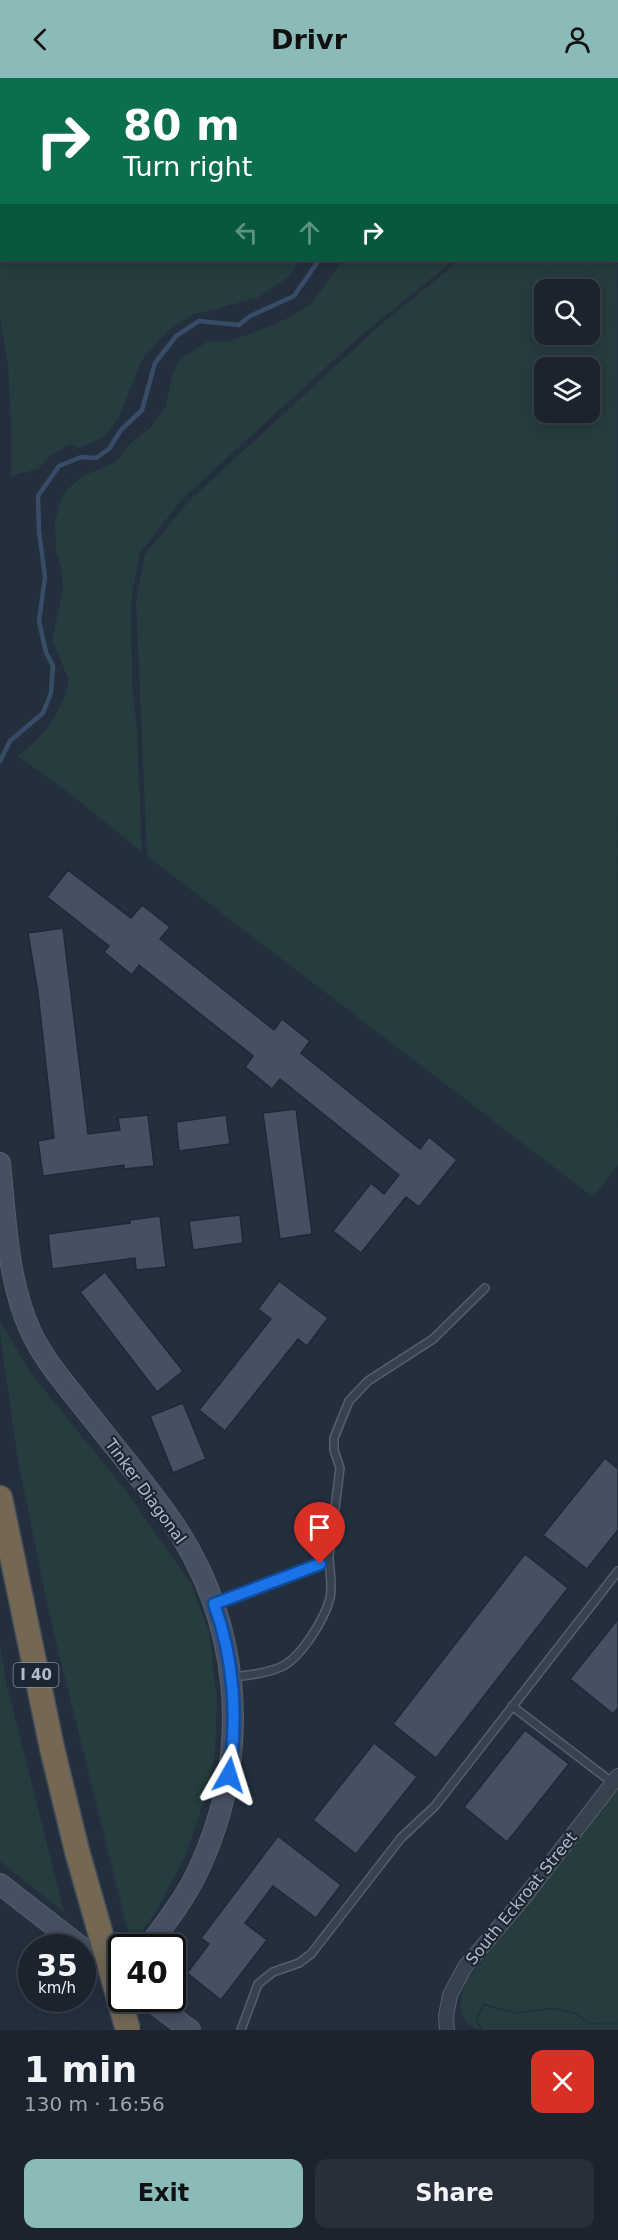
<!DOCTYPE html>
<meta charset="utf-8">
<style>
body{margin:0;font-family:"DejaVu Sans",sans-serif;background:#282f3a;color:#f1f3f6;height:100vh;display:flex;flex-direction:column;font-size:22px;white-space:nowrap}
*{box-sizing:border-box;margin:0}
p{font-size:20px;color:#a0a4aa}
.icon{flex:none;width:33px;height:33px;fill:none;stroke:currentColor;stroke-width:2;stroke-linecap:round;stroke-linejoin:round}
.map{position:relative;height:1952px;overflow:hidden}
.drawer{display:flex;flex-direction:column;background:#1b232e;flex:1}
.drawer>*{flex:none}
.guide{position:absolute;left:0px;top:0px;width:618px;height:183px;box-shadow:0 3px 15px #0003,0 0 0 2px #39404a;background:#0b6e4f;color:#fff;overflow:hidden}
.fabs{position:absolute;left:534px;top:201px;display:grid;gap:12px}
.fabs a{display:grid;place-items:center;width:66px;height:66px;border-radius:12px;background:#1b232e;box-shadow:0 3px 15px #0003,0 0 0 2px #39404a;font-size:30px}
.speed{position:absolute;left:18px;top:1856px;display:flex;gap:12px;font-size:30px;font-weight:700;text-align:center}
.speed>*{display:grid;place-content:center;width:78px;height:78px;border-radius:50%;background:#1b232e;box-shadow:0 3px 15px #0003,0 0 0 2px #39404a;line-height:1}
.speed small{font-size:15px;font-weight:400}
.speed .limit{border:3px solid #111;border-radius:9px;background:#fff;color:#111}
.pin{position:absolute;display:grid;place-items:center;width:51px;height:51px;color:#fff;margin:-62px -26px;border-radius:50% 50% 50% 0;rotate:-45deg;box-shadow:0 0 6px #0007}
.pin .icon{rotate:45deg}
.me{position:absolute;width:66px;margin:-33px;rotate:6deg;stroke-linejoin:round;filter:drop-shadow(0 0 4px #0008)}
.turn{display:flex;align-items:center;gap:21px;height:126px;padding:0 24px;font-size:27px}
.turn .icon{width:78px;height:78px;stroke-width:2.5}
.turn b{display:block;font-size:42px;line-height:51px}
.lanes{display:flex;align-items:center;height:57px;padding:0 24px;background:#0003;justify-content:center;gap:30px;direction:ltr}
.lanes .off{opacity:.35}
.round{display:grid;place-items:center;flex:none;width:63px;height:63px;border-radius:12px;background:#282f3a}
.headline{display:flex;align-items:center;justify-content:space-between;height:102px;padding:0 24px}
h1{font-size:36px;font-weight:700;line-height:45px}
.button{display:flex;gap:12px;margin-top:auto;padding:12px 24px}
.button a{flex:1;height:69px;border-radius:12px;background:#8bbbb9;color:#111;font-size:24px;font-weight:700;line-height:69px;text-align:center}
.button a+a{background:#282f3a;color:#f1f3f6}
header{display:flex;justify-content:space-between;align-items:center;height:78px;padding:0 24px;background:#8bbbb9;color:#111;font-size:27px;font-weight:700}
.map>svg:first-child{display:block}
.green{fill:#263c3f;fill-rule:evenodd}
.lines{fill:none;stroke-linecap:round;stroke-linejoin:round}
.stream{stroke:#394c67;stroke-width:4.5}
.building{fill:#455162;stroke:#1f2835;stroke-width:1.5}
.lane-casing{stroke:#565f6c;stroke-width:10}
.street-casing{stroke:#565f6c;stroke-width:16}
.secondary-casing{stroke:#565f6c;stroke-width:22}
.highway-casing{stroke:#434c59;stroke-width:27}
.lane{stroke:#38414e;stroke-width:7}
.street{stroke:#38414e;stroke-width:14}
.secondary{stroke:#465061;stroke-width:20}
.highway{stroke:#746855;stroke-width:24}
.highway-bridge-casing{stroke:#434c59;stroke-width:27;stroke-linecap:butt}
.highway-bridge{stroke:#746855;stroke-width:24}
.route-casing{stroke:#114b97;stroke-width:15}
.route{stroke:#1a73e8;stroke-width:10}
.labels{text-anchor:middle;stroke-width:4.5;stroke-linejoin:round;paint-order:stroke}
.shield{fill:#1d2633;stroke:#878f9c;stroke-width:1.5}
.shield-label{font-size:15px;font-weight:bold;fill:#b4bcc9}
.street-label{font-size:16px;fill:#b4bcc9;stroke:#1d2633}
</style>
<header><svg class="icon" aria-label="back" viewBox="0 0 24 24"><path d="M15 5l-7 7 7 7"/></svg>Drivr<svg class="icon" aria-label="person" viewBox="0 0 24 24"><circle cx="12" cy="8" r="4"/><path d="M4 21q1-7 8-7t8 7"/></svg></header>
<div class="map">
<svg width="618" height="1952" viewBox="0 0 618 1952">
<rect width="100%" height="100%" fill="#242f3e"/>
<path class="green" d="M 0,0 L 149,1 L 2,2 L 2,182 L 301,182 L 287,200 L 257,220 L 192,237 L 170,251 L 141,283 L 119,340 L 104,359 L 80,370 L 69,366 L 48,380 L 38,391 L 11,398 L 11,346 L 8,287 L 0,241 Z
M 617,4 L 618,1087 L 593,1119 L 147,778 L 136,523 L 145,476 L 189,423 L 379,248 L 454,187 L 457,182 L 616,182 ZM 544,212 L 590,212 L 590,256 L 544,256 ZM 544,290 L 590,290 L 590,334 L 544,334 Z
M 343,182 L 454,182 L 359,259 L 182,421 L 140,475 L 131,522 L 132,606 L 137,652 L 142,774 L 74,719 L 18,678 L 35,664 L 49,648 L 65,619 L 69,602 L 52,562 L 63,513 L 61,488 L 56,472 L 55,443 L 61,421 L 68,411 L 83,398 L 116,384 L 130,366 L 151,349 L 166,329 L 172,297 L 179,282 L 207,264 L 229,263 L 244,258 L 286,241 L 311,226 Z
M 0,1243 L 31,1295 L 126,1413 L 191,1506 L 209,1554 L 217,1622 L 215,1678 L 205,1719 L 185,1779 L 156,1833 L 132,1869 L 51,1544 L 18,1383 L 0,1256 Z
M 0,1568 L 6,1604 L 64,1834 L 0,1783 Z
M 616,1710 L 618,1712 L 618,1944 L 590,1945 L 575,1934 L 552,1929 L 517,1935 L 483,1925 L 475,1942 L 481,1952 C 454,1944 458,1921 468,1901 Z
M 484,1928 L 516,1936 L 552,1931 L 575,1936 L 589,1946 L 618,1945 L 618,1952 L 483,1952 L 477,1942 Z"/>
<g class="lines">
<path class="stream" d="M 546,2 L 547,0
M 0,683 L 10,663 L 43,635 L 51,615 L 53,588 L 46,574 L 39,543 L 45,499 L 39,453 L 38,418 L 59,388 L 81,379 L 96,380 L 109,371 L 121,352 L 142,332 L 155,285 L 176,258 L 199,243 L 239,247 L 250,238 L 294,218 L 319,182"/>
</g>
<path class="building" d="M 68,792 L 131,840 L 142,827 L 170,849 L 160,861 L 274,952 L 282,941 L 310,963 L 301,975 L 420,1071 L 429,1059 L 457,1082 L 419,1129 L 406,1119 L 361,1175 L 333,1153 L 371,1105 L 384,1116 L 399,1097 L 280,1001 L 272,1011 L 245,989 L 253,978 L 139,887 L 132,897 L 104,874 L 109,868 L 47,819 Z
M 63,850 L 88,1056 L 120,1052 L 118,1040 L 148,1037 L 154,1088 L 124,1091 L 124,1087 L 43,1098 L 38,1063 L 54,1060 L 38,915 L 28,855 Z
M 296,1031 L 312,1156 L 280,1161 L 263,1035 Z
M 226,1037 L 230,1066 L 179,1073 L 176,1044 Z
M 240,1137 L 243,1165 L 193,1172 L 189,1143 Z
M 160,1138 L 166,1189 L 136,1192 L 135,1180 L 52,1191 L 48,1156 L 130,1145 L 130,1142 Z
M 105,1194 L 183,1293 L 157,1314 L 80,1214 Z
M 279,1203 L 328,1240 L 307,1268 L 298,1261 L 225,1353 L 199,1332 L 271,1241 L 258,1231 Z
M 183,1325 L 206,1381 L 173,1395 L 150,1338 Z
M 605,1380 L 618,1391 L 618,1452 L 587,1491 L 543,1457 Z
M 525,1476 L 568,1510 L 436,1680 L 393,1646 Z
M 618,1541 L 618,1630 L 613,1636 L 570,1601 Z
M 525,1652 L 569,1686 L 507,1764 L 464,1729 Z
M 374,1665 L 417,1699 L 356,1776 L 313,1742 Z
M 278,1758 L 341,1807 L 316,1840 L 273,1808 L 245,1845 L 267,1862 L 221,1922 L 187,1895 L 209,1866 L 201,1860 Z"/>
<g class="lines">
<g class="lane-casing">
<path id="lane" d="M 214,1526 L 320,1486 L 329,1478 L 340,1390 L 334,1372 L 334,1360 L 349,1323 L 368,1303 L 433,1261 L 485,1210
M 233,1599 C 250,1597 268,1595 283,1588 C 302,1578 325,1540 330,1520 C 333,1507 329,1490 329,1478
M 512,1628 L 613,1705
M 241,1952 L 258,1906 L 273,1894 L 299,1885 L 311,1876 L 401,1760 L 435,1728 L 618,1493"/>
</g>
<g class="street-casing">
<path id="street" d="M 447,1952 L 446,1938 L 450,1917 L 465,1889 L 522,1822 L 618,1698"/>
</g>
<g class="secondary-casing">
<path id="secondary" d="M 0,1085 C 6,1141 7,1202 31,1254 C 43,1280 62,1302 80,1325 C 107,1359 135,1393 161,1428 C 243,1537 255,1675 196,1797 C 183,1823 165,1846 148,1869
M 0,1806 L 81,1869
M 147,1920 L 190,1952"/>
</g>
<g class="highway-casing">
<path id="highway" d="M 0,1420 L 52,1670 L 77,1773"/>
</g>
<use href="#lane" class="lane"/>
<use href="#street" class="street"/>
<use href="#secondary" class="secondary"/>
<use href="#highway" class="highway"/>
<g class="highway-bridge-casing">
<path id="highway-bridge" d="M 77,1773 L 128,1952"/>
</g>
<use href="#highway-bridge" class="highway-bridge"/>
</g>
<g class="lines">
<g class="route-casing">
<path id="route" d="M 229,1697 C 238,1641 234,1580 214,1526 L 320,1486"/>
</g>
<use href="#route" class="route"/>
</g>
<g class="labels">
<rect class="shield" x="13.5" y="1585" width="45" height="24" rx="4.5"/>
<g class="shield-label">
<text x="36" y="1602">I 40</text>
</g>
<g class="street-label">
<text transform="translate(146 1413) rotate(54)" y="6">Tinker Diagonal</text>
<text transform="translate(521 1820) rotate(-51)" y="6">South Eckroat Street</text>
</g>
</g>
</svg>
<div class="fabs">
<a><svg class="icon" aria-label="search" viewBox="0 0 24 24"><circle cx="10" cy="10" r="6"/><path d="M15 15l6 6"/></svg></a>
<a><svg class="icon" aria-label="layers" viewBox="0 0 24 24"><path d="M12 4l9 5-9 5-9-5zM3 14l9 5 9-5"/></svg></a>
</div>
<div class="speed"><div>35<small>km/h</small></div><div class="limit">40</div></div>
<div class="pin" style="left:320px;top:1486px;background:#d93025"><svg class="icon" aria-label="arrive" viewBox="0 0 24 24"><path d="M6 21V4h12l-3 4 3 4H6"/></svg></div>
<svg class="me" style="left:229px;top:1697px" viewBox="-20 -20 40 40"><path d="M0-17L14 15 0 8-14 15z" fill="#1a73e8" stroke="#fff" stroke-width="4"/></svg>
<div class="guide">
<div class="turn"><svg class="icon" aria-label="right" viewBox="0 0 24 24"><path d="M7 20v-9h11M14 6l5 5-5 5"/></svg><div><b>80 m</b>Turn right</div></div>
<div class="lanes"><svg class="icon off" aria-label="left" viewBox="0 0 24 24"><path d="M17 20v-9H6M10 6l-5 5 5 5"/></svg><svg class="icon off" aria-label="ahead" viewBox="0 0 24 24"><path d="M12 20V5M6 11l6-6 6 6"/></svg><svg class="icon" aria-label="right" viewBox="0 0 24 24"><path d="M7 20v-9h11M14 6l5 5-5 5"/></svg></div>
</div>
</div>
<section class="drawer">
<div class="headline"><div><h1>1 min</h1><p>130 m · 16:56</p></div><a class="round" style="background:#d93025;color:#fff"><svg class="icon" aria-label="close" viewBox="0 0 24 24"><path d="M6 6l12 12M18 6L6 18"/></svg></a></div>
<div class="button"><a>Exit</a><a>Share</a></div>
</section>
